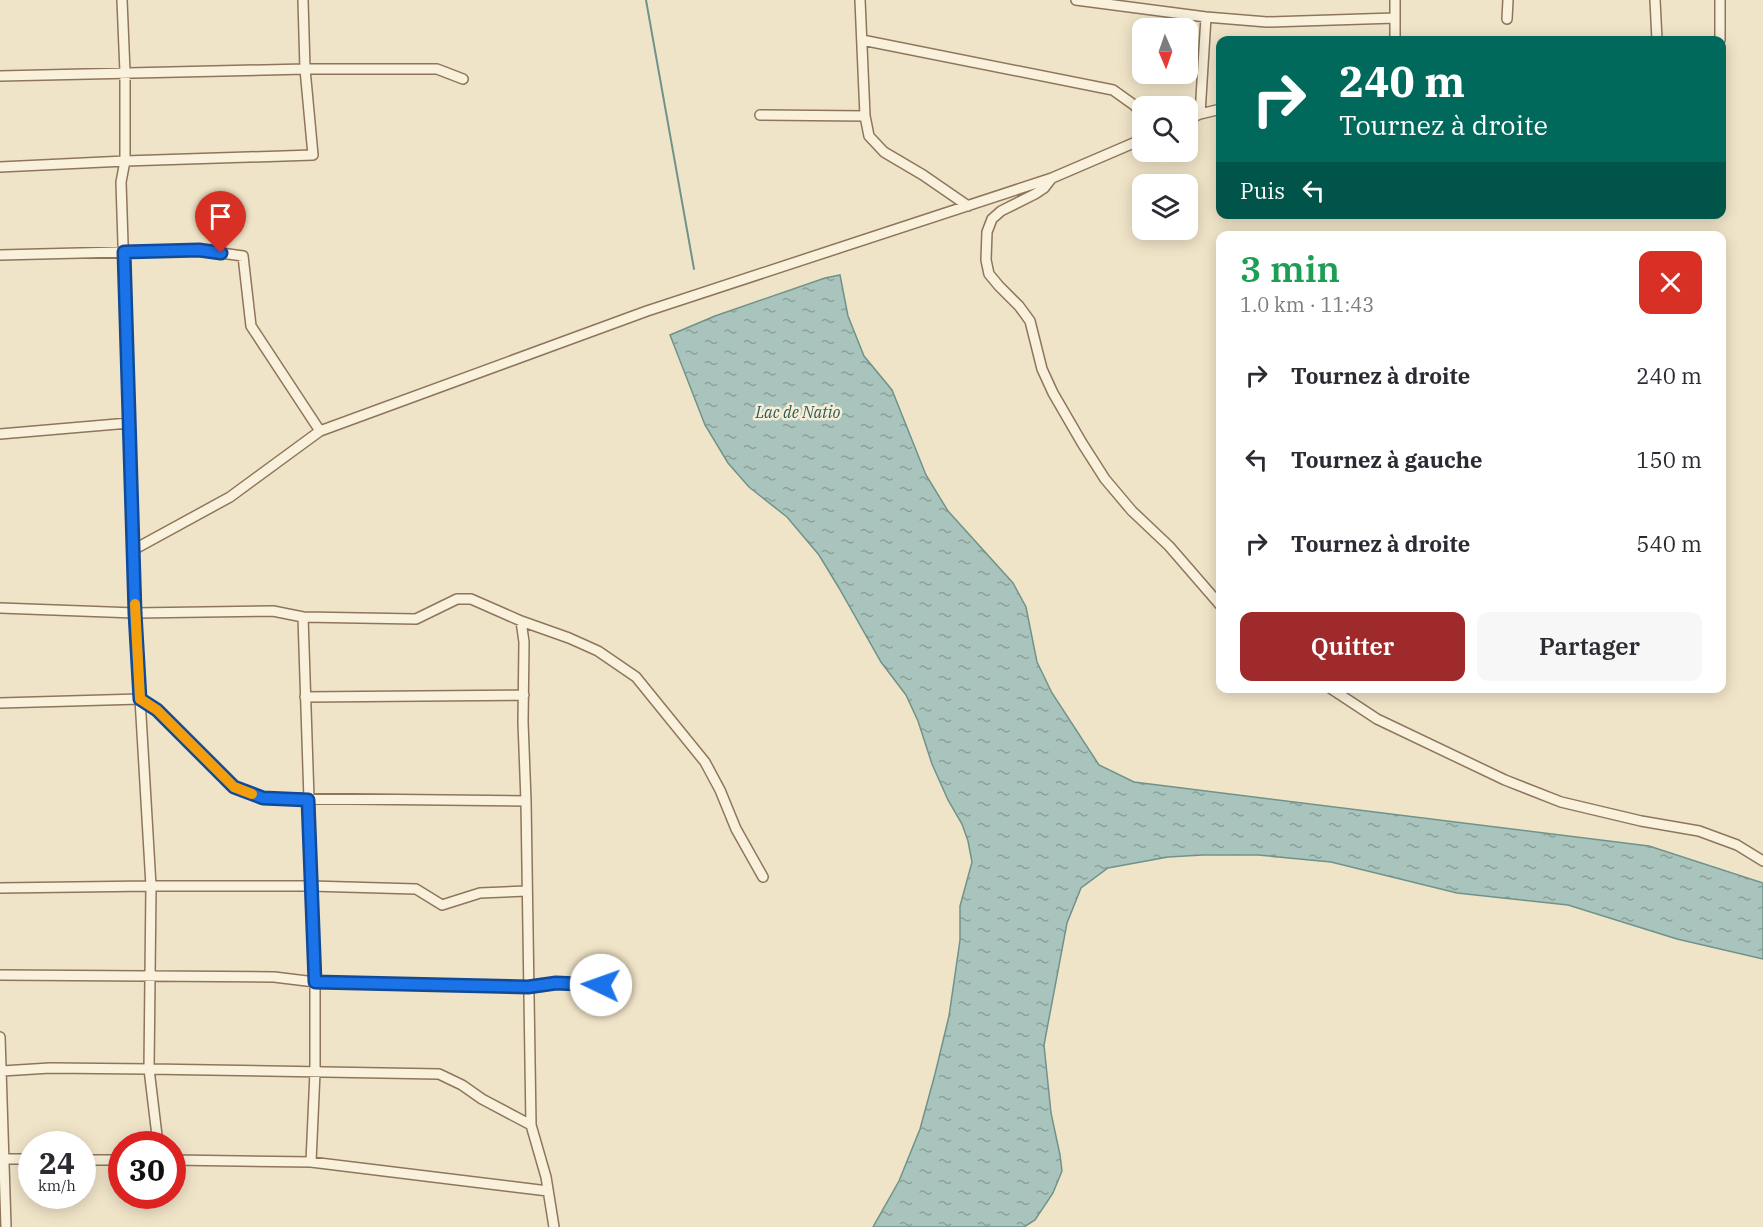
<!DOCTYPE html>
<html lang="fr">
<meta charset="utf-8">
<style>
body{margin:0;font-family:"IBM Plex Serif",serif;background:#f7f7f7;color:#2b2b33;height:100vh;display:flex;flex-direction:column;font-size:22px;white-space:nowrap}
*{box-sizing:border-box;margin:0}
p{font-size:20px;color:#7c7c81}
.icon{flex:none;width:33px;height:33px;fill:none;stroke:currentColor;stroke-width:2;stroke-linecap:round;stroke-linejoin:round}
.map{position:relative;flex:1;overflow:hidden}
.panel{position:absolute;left:1216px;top:231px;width:510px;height:462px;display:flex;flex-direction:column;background:#fff;border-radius:12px;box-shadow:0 3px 15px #0003}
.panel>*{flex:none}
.top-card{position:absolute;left:1216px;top:36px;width:510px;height:183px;border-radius:12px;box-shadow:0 3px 15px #0003;background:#00695c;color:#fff;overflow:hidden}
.needle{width:39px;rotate:178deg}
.fabs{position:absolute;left:1132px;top:18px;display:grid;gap:12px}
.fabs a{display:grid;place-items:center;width:66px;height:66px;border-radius:12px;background:#fff;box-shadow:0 3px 15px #0003;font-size:30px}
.speed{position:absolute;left:18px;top:1131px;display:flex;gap:12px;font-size:30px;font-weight:700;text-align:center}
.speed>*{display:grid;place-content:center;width:78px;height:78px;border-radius:50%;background:#fff;box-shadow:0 3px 15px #0003;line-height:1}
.speed small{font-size:15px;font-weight:400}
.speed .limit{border:9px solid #d22;background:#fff;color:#111}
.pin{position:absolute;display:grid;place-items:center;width:51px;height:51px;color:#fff;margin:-62px -26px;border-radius:50% 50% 50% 0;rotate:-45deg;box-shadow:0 0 6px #0007}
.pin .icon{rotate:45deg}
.me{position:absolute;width:66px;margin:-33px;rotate:273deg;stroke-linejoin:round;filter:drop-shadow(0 0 4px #0008)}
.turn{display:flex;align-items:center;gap:21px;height:126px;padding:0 24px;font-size:27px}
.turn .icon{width:78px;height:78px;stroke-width:2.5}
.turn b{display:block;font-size:42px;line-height:51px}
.then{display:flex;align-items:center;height:57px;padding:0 24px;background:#0003;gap:12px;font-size:22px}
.round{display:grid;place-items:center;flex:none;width:63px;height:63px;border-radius:12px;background:#f7f7f7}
.overview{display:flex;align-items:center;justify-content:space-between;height:102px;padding:0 24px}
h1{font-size:36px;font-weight:600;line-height:45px;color:#1e9e55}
.primary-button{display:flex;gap:12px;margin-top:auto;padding:12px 24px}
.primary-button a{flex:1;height:69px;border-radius:12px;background:#9e2a2b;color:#fff;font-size:24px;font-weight:600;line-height:69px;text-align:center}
.primary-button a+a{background:#f7f7f7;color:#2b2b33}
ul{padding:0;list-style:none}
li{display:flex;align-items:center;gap:18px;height:84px;padding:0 24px}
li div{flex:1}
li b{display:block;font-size:22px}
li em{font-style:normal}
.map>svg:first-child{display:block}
.water{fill:url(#water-ripples);stroke:#6f938a;stroke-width:1.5}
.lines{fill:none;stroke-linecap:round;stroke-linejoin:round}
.stream{stroke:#6f938a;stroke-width:2}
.minor-casing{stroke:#8d765c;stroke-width:12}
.minor{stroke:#faf1dc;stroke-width:9}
.route-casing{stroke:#114b97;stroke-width:15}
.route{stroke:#1a73e8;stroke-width:10}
.slow{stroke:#f59e0b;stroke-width:10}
.labels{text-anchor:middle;stroke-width:5;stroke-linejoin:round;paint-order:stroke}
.water-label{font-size:16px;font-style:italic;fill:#2f5d5a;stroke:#f7eed8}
</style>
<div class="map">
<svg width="1763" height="1227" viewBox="0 0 1763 1227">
<defs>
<pattern id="water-ripples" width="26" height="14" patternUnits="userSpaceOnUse" patternTransform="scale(1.5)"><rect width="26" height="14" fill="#a9c4bc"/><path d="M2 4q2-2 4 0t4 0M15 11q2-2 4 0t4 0" fill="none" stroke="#8ba098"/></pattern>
</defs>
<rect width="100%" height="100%" fill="#f0e4c8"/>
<path class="water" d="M 840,275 L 848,316 L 864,356 L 892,390 L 926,475 L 948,511 L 1013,583 L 1026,607 L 1037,662 L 1052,693 L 1099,765 L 1134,782 L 1649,846 L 1763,883 L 1763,959 L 1677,939 L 1568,905 L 1457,893 L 1331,862 L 1258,855 L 1203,855 L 1168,857 L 1108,868 L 1081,888 L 1067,923 L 1044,1045 L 1051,1113 L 1060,1155 L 1062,1171 L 1053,1193 L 1035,1220 L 1024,1227 L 873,1227 L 899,1181 L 920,1129 L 935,1074 L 949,1016 L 960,940 L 960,906 L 972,862 L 968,841 L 962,824 L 948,800 L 932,764 L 918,721 L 906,695 L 881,662 L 839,588 L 819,555 L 787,517 L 749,487 L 728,463 L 705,425 L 670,335 L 715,316 L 825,278 Z"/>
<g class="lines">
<path class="stream" d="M 646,0 L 694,269"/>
<g class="minor-casing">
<path id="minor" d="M 122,0 L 125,72 L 125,161 L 121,182 L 135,613 L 151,886 L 149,1069 L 158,1144
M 860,0 L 865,116 L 869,136 L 884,152 L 923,175 L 968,206
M 1076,0 L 1206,17 L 1267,22 L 1395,18
M 1655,0 L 1657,40
M 1720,0 L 1720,40
M 1507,19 L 1508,0
M 862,40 L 1113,90 L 1134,105 L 1143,116
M 1395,40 L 1395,0
M 0,76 L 305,69 L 437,69 L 463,79
M 1200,114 L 1206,17
M 760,115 L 865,116
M 1188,119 L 1200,114 L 1221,109
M 0,167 L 125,161 L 313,155 L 305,69 L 303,0
M 1051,179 L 1044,188 L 1035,194 L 1001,211 L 992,219 L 987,232 L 986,260 L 989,274 L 999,286 L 1019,306 L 1030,321 L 1042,369 L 1053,393 L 1082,443 L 1105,479 L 1132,511 L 1169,546 L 1221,606
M 0,255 L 199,250 L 243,256 L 251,326 L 320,431
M 0,434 L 129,423
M 133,550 L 230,497 L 320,431 L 647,311 L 1052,178 L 1143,139
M 0,608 L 135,613 L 273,611 L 303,617 L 416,619 L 457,599 L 471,599 L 521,621 L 569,638 L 598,651 L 636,677 L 705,762 L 720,790 L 736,829 L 763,877
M 303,617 L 315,982 L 315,1072 L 311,1162
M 521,621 L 524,642 L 523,722 L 526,801 L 531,1125 L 546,1177 L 554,1227
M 1330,688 L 1377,719 L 1505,780 L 1561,802 L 1641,821 L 1699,831 L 1737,845 L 1763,861
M 305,697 L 524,695
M 0,703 L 140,699 L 157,709 L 234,787 L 263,798 L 526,801
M 0,888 L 151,886 L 311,886 L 416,889 L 442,905 L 480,893 L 527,891
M 0,975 L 274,977 L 315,982 L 528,987 L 556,983 L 624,986
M 0,1037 L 6,1227
M 2,1071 L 50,1068 L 149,1069 L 439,1074 L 462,1085 L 482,1099 L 531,1125
M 0,1159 L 32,1159
M 82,1160 L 122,1160
M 172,1160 L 311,1162 L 548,1191"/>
</g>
<use href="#minor" class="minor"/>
</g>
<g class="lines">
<g class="route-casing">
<path id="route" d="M 221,253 L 199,250 L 124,252 L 135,613 L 140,699 L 157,710 L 234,787 L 263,798 L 308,800 L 315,982 L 528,987 L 556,983 L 601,985"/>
</g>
<use href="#route" class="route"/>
<path class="slow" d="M 135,604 L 140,699 L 157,710 L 234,787 L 252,794"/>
</g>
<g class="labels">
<g class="water-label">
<text x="798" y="418">Lac de Natio</text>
</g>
</g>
</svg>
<div class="fabs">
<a><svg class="needle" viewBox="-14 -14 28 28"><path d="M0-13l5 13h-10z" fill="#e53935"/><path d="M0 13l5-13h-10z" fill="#7c7c81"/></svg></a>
<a><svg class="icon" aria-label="search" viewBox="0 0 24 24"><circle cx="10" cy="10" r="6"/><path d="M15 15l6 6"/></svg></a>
<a><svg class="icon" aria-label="layers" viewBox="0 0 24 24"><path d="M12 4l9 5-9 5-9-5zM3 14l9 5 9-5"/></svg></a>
</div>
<div class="speed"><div>24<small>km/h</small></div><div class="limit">30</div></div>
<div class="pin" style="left:221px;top:253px;background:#d93025"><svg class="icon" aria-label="arrive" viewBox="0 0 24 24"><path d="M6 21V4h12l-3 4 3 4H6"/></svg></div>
<svg class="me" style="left:601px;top:985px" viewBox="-20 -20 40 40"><circle r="19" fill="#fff"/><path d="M0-13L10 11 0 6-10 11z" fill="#1a73e8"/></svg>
<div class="top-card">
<div class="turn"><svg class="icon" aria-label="right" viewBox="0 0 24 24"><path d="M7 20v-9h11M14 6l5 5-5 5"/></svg><div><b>240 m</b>Tournez à droite</div></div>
<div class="then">Puis<svg class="icon" aria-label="left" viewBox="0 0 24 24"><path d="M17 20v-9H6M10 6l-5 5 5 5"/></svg></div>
</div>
<section class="panel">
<div class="overview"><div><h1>3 min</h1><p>1.0 km · 11:43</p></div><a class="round" style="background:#d93025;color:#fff"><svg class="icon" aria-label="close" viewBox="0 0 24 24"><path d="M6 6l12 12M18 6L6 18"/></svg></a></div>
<ul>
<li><svg class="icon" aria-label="right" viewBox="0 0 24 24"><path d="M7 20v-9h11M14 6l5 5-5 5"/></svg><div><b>Tournez à droite</b></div><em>240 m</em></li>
<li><svg class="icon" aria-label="left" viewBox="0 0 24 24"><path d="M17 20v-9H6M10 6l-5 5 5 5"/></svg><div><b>Tournez à gauche</b></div><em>150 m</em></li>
<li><svg class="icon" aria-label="right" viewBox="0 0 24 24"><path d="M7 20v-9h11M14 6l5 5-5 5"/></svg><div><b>Tournez à droite</b></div><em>540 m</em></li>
</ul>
<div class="primary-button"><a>Quitter</a><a>Partager</a></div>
</section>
</div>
